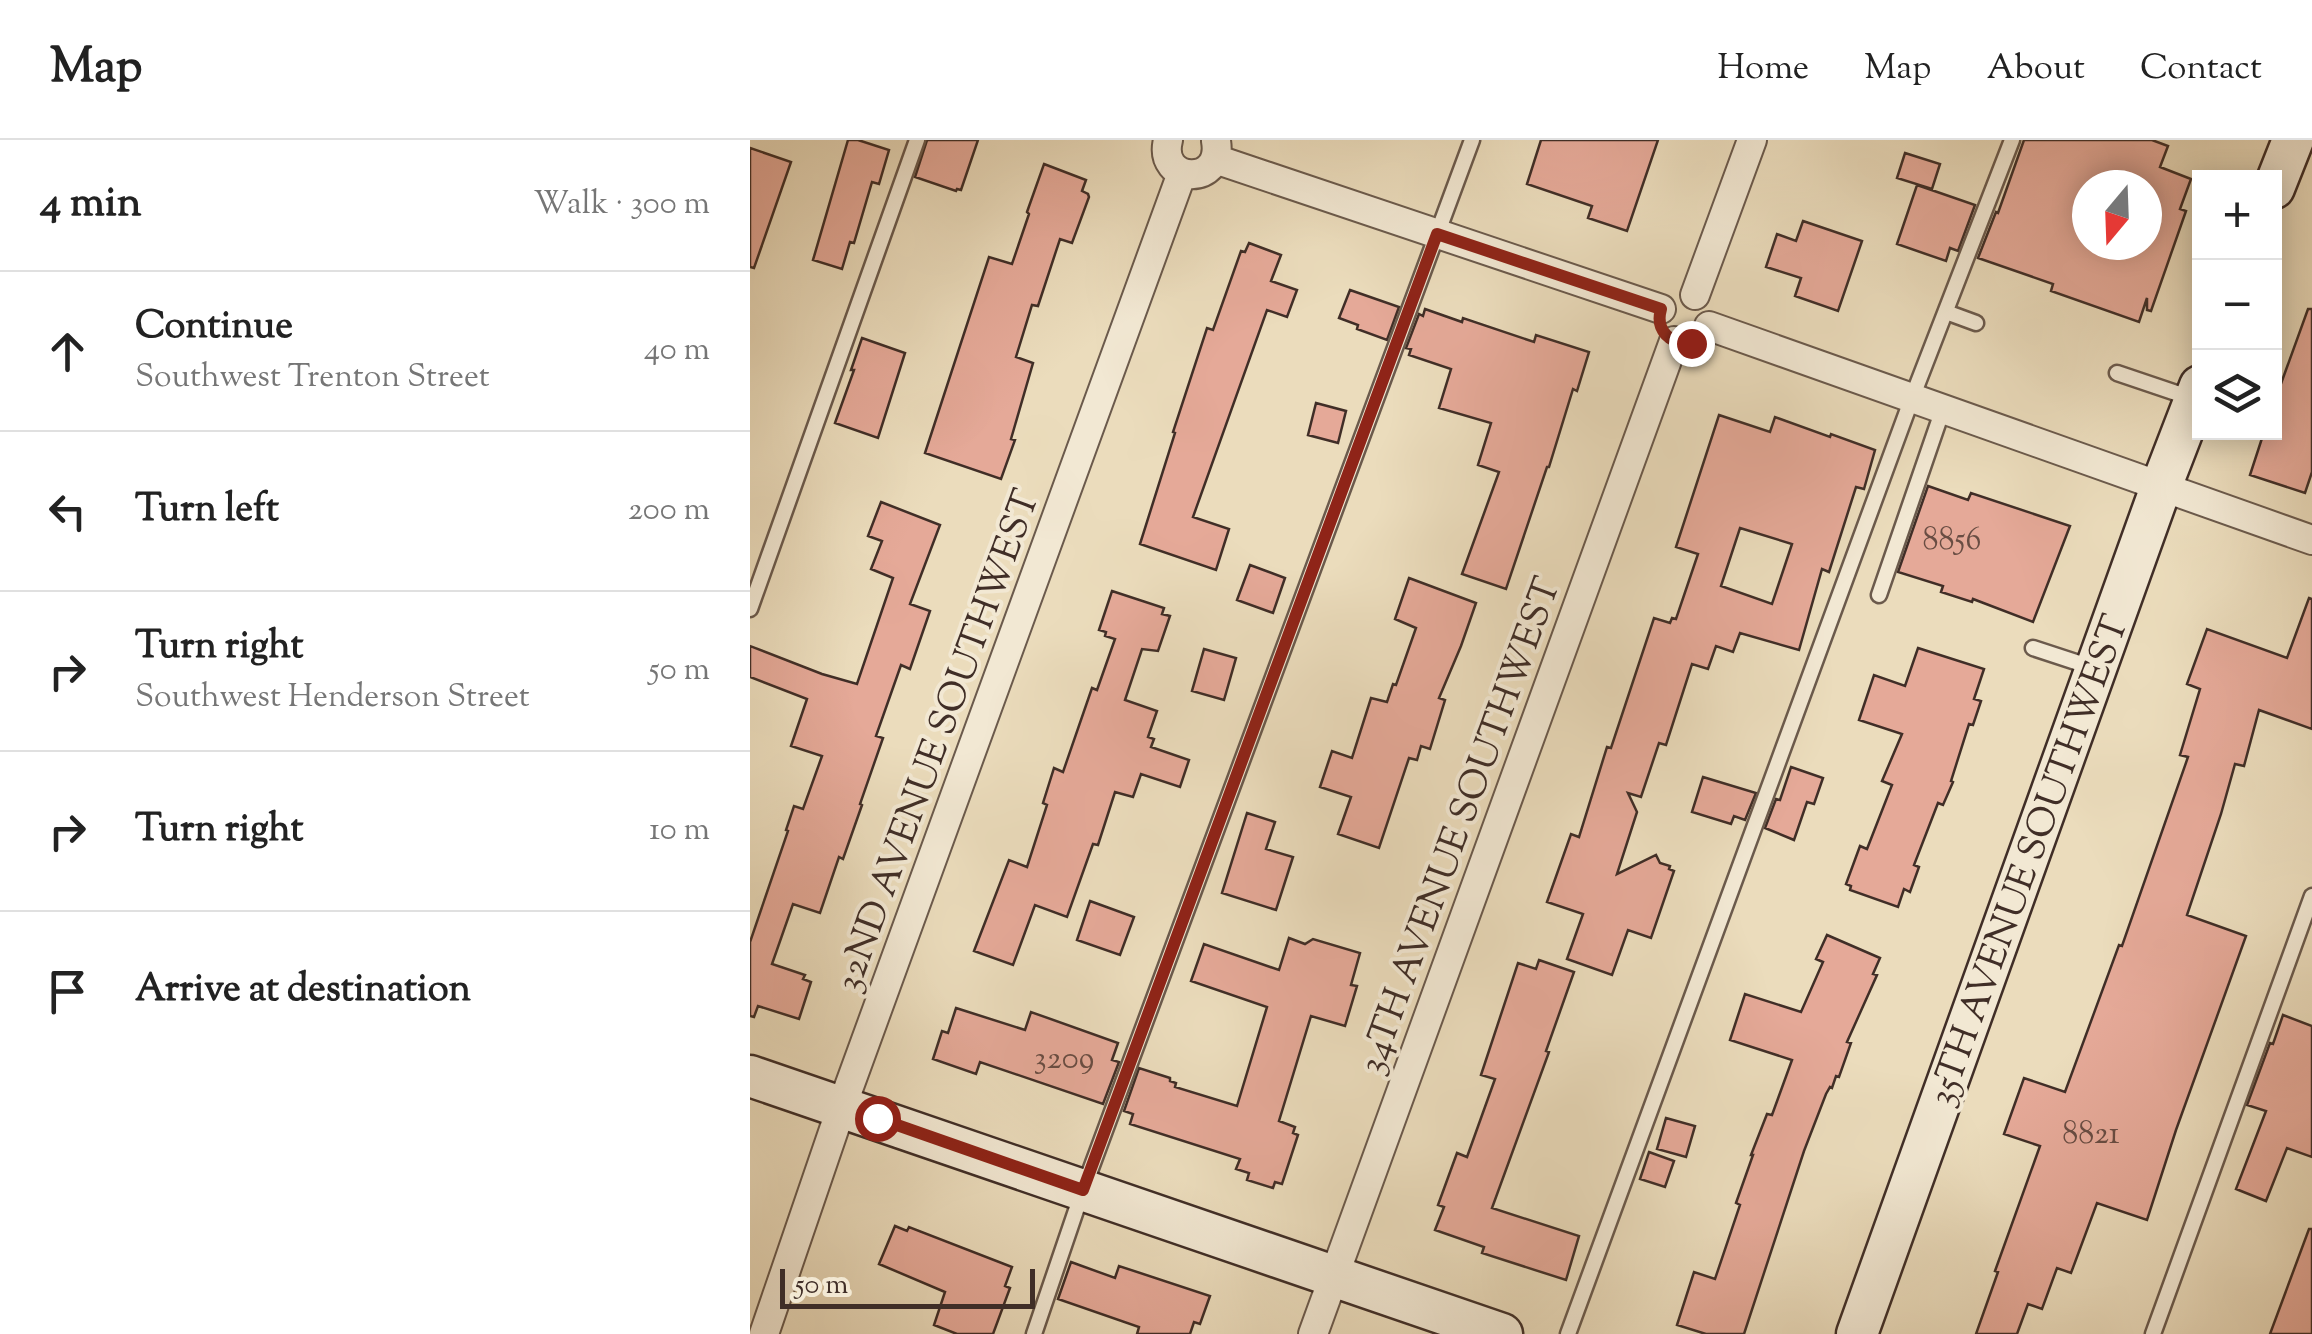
<!DOCTYPE html>
<html lang="en">
<head>
<meta charset="utf-8">
<style>
  body { margin:0; font-family:"Sorts Mill Goudy",serif; background:#f6f6f6; color:#222 }
  .controls { position:absolute; right:30px; top:30px; display:grid; overflow:hidden; border-radius:0px; box-shadow:0 5px 25px #0003 }
  .controls button { width:90px; height:90px; display:grid; place-items:center; padding:0; border:0; border-bottom:2px solid #e0e0e0; background:#fff; color:#222; font:50px sans-serif }
  .compass { position:absolute; left:1322px; top:30px; width:90px; height:90px; border-radius:50%; background:#fff; box-shadow:0 5px 25px #0003; rotate:199deg }
  .scale { position:absolute; left:30px; bottom:25px; width:255px; box-sizing:border-box; padding-left:10px; border:5px solid #402e27; border-top:0; font-size:28px; line-height:35px; white-space:nowrap; color:#402e27; -webkit-text-stroke:8px #f2e8d3; paint-order:stroke }
  .stop { position:absolute; width:30px; height:30px; margin:-22px; border:8px solid #8f2418; border-radius:50%; background:#fff }
  .stop.end { background:#8f2418; border-color:#fff; box-shadow:0 2px 10px #0008 }
  .list { margin:0; padding:0; list-style:none }
  h2 { display:flex; justify-content:space-between; align-items:center; height:130px; margin:0; padding:0 40px; font-size:42px }
  h2 small { font-size:32px; font-weight:400; color:#767676 }
  .list li { display:grid; grid-template-columns:65px 1fr auto; gap:30px; align-items:center; box-sizing:border-box; height:160px; padding:0 40px; border-top:2px solid #e0e0e0 }
  .list b { display:block; font-size:38px; white-space:nowrap }
  .list p { margin:0; font-size:32px; white-space:nowrap; color:#767676 }
  .list em { font-size:32px; font-style:normal; color:#767676 }
  .icon { flex:none; width:55px; height:55px; fill:none; stroke:currentColor; stroke-width:2; stroke-linecap:round; stroke-linejoin:round }
  .map { position:relative; flex:none; width:1562px; height:1194px; overflow:hidden }
  header { display:flex; align-items:center; gap:60px; box-sizing:border-box; height:140px; padding:0 50px; background:#fff; border-bottom:2px solid #e0e0e0 }
  header strong { font-size:48px }
  nav { display:flex; gap:55px; margin-inline-start:auto; font-size:35px }
  main { display:flex }
  aside { flex:1; background:#fff }
  .map>svg:first-child { display:block }
  .building { fill:#e5a998; stroke:#402e27; stroke-width:2.5; fill-rule:evenodd }
  .lines { fill:none; stroke-linecap:round; stroke-linejoin:round }
  .lane-casing { stroke:#6b5a4c; stroke-width:19 }
  .street-casing { stroke:#6b5a4c; stroke-width:32 }
  .secondary-casing { stroke:#402e27; stroke-width:45 }
  .lane { stroke:#f2e8d3; stroke-width:14 }
  .street { stroke:#f2e8d3; stroke-width:28 }
  .secondary { stroke:#f2e8d3; stroke-width:40 }
  .route { stroke:#8f2418; stroke-width:12 }
  .labels { text-anchor:middle; stroke-width:8; stroke-linejoin:round; paint-order:stroke }
  .number-label { font-size:32px; fill:#694d43 }
  .street-label { font-size:38px; fill:#402e27; stroke:#f2e8d3 }
</style>
</head>
<body>
<header>
<strong>Map</strong>
<nav><a>Home</a><a>Map</a><a>About</a><a>Contact</a></nav>
</header>
<main>
<aside>
<h2>4 min<small>Walk · 300 m</small></h2>
<ul class="list">
<li><svg class="icon" aria-label="ahead" viewBox="0 0 24 24"><path d="M12 20V5M6 11l6-6 6 6"/></svg><div><b>Continue</b><p>Southwest Trenton Street</p></div><em>40 m</em></li>
<li><svg class="icon" aria-label="left" viewBox="0 0 24 24"><path d="M17 20v-9H6M10 6l-5 5 5 5"/></svg><div><b>Turn left</b></div><em>200 m</em></li>
<li><svg class="icon" aria-label="right" viewBox="0 0 24 24"><path d="M7 20v-9h11M14 6l5 5-5 5"/></svg><div><b>Turn right</b><p>Southwest Henderson Street</p></div><em>50 m</em></li>
<li><svg class="icon" aria-label="right" viewBox="0 0 24 24"><path d="M7 20v-9h11M14 6l5 5-5 5"/></svg><div><b>Turn right</b></div><em>10 m</em></li>
<li><svg class="icon" aria-label="arrive" viewBox="0 0 24 24"><path d="M6 21V4h12l-3 4 3 4H6"/></svg><div><b>Arrive at destination</b></div></li>
</ul>
</aside>
<div class="map">
<svg width="1562" height="1194" viewBox="0 0 1562 1194">
  <rect width="100%" height="100%" fill="#ebdcbc"/>
  <filter id="stains"><feTurbulence type="fractalNoise" baseFrequency=".002" numOctaves="4"/><feColorMatrix values="0 0 0 0 .2 0 0 0 0 .09 0 0 0 0 .02 0 0 0 .5 -.17"/></filter>
  <radialGradient id="worn" r=".72"><stop offset=".6" stop-color="#630" stop-opacity="0"/><stop offset="1" stop-color="#630" stop-opacity=".3"/></radialGradient>
  <path class="building" d="M98 0H108L139 10 129 44 122 42 104 103 100 102 92 129 63 120Z
    M177 0H228L211 50 207 49 206 51 165 37Z
    M791 0H908L877 91 838 78 842 66 777 44Z
    M1274 0H1402L1418 6 1410 27 1441 39 1430 69 1436 71 1401 171 1397 170V158L1389 182 1301 151 1303 144 1228 118 1246 72 1248 73ZM1337 45H1397V105H1337Z
    M0 8 41 22 4 128 0 127Z
    M1155 13 1190 24 1182 49 1147 38Z
    M294 24 336 40 332 51 338 54 339 57 322 103 310 99 288 166 282 165 266 217 283 223 261 299 265 300 251 339 175 313 239 117 262 124 279 74 277 72Z
    M1167 45 1225 65 1208 111 1200 108 1196 121 1147 104Z
    M1053 81 1112 101 1088 171 1045 156 1051 138 1016 127 1027 94 1046 101Z
    M499 103 531 115 521 141 547 150 537 177 517 170 443 377 479 389 466 430 390 404 425 293 423 292 457 188 463 190 491 111 495 112Z
    M600 150 649 167 637 200 607 189 608 185 589 178Z
    M675 169 712 182 713 178 784 202 786 195 839 212 827 251 823 249 799 327H797L756 449 712 434 749 332 728 325 741 283 689 268 701 229 659 215 661 209 656 208 669 174 673 176Z
    M1558 169H1562V332L1555 353 1500 335 1514 292H1524V263Z
    M112 198 155 213 128 298 85 283 104 230H101Z
    M566 263 596 271 588 303 558 295Z
    M969 275 1020 292 1025 277 1080 297 1081 294 1125 310 1114 349 1106 347 1079 432 1072 429 1049 510 990 493 983 512 966 506 958 529 942 524 916 605 909 603 891 657 878 653 887 672 867 734 906 715 910 723 920 726 919 729 924 731 901 798 878 790 862 835 817 819 833 774 797 762 821 694 829 697 857 607 861 608 904 478 920 483 922 478 926 479 948 414 926 407ZM990 388 1042 404 1022 464 971 446Z
    M1178 346 1218 360 1221 353 1320 386 1283 482 1223 459 1222 462 1191 452 1193 446 1148 432Z
    M131 362 190 385 160 464 180 471 160 529 151 525 126 596 133 598 110 664 112 665 93 719 89 717 70 773 43 764 22 824 55 835 53 839 61 842 49 879 8 866 4 877 0 876V802L38 691 36 690 44 666 53 669 72 616 41 606 57 559 0 537V506L72 534 107 544 143 438 121 429 132 401 118 396Z
    M500 425 535 438 523 473 487 460Z
    M659 438 726 463 711 506 689 558 695 560 680 609 671 606 667 620 659 618 629 708 588 694 601 657 570 647 582 611 602 618 621 558 637 562 643 544 646 545 666 488 645 479Z
    M362 451 414 468 412 474 420 476 408 511 392 509 375 560 407 571 398 597 404 599 401 607 439 620 430 647 391 634 383 657 365 652 348 705 343 704 317 777 285 765 263 825 224 811 259 720 277 727 297 665 293 663 304 628 313 632 342 548 347 550 365 499 355 496 356 492 349 490Z
    M1559 458 1562 459V589L1509 570 1494 626 1485 624 1471 674 1437 775 1496 796 1426 990 1397 1080 1347 1063 1321 1133 1307 1128 1292 1169 1278 1164 1267 1194H1226L1248 1132 1245 1131 1290 1006 1254 994 1274 938 1315 952 1369 805 1372 806 1438 617 1430 615 1450 549 1437 544 1457 489 1537 518Z
    M1168 508 1234 529 1224 559 1231 561 1223 585 1219 584 1201 641 1203 642 1193 665 1188 663 1164 725 1169 727 1160 752 1154 749 1148 767 1100 750 1101 746 1096 744 1110 706 1117 709 1142 645 1132 641 1152 594 1109 580 1124 535 1155 546Z
    M454 509 486 518 474 560 442 551Z
    M1041 627 1073 638 1064 664 1057 662 1044 700 1015 688 1026 659 1030 660Z
    M953 637 1006 653 995 680 984 676 981 684 942 672Z
    M497 673 525 682 516 709 543 717 526 770 472 753Z
    M340 761 384 777 370 815 327 800Z
    M1077 795 1130 818 1123 834 1127 835 1097 902 1101 903 1089 937 1086 936 1082 948 1080 947 1076 954 1054 1011 994 1194H956L927 1185 944 1132 965 1139 990 1065 986 1063 1003 1015H1001L1017 974 1022 975 1042 920 980 900 995 854 1051 872 1073 822 1066 819Z
    M539 798 555 804 563 799 610 813 601 845 607 846 595 886 561 876 529 981 545 987 543 993 548 995 532 1044 525 1042 523 1048 497 1040 499 1033 486 1029 490 1019 380 984 383 974 374 971 389 928 420 938V941L426 943 425 947 487 966 517 867 441 841 454 804 529 830Z
    M789 820 824 832 796 911 799 912 742 1068 829 1096 816 1140 732 1113 734 1107 685 1090 694 1067 688 1065 707 1013 717 1017 745 939 731 935 768 823 786 829Z
    M206 868 275 890 281 872 368 903 362 920 369 922 353 964 230 922 226 934 183 919 192 891 198 893Z
    M1533 875 1562 886V1017L1537 1008 1516 1061 1486 1049 1516 971 1497 965 1520 903 1523 904Z
    M916 978 945 986 936 1017 907 1009Z
    M899 1012 924 1021 915 1047 890 1039Z
    M145 1086 157 1091 159 1087 262 1127 255 1146 260 1148 243 1194H207L184 1185 195 1152 129 1124Z
    M1559 1089H1562V1194H1520Z
    M321 1122 365 1138 369 1126 460 1156 450 1184 444 1182 440 1194H387L389 1187 308 1159Z"/>
  <g class="lines">
    <defs>
      <path id="lane" d="M1196 172 1226 183
        M1367 233 1444 259
        M1129 455 1193 269
        M0 469 167 0
        M1283 508 1341 527
        M284 1194 333 1050 722 0
        M818 1194 1162 258 1262 0
        M1403 1194 1562 756"/>
      <path id="street" d="M418 0C407 44 474 47 466 1
        M465 19 911 169
        M945 155 1002 0
        M959 186 1562 400
        M14 1194 92 966 432 33
        M563 1194 924 201"/>
      <path id="secondary" d="M1524 48 1543 0
        M0 936 752 1194
        M1107 1194 1411 347 1450 246"/>
    </defs>
    <use href="#lane" class="lane-casing"/>
    <use href="#street" class="street-casing"/>
    <use href="#secondary" class="secondary-casing"/>
    <use href="#lane" class="lane"/>
    <use href="#street" class="street"/>
    <use href="#secondary" class="secondary"/>
  </g>
  <g class="lines">
    <path class="route" d="M127 978 333 1050 687 94 911 169C905 190 920 205 941 203"/>
  </g>
  <g class="labels">
    <g class="number-label">
      <text x="1202" y="409">8856</text>
      <text x="314" y="928">3209</text>
      <text x="1341" y="1003">8821</text>
    </g>
    <g class="street-label">
      <text transform="translate(186 600) rotate(-70)" y="13">32ND AVENUE SOUTHWEST</text>
      <text transform="translate(708 685) rotate(-70)" y="13">34TH AVENUE SOUTHWEST</text>
      <text transform="translate(1277 720) rotate(-70)" y="13">35TH AVENUE SOUTHWEST</text>
    </g>
  </g>
  <rect width="100%" height="100%" filter="url(#stains)"/>
  <rect width="100%" height="100%" fill="url(#worn)"/>
</svg>
<div class="controls">
<button>+</button>
<button>−</button>
<button><svg class="icon" aria-label="layers" viewBox="0 0 24 24"><path d="M12 4l9 5-9 5-9-5zM3 14l9 5 9-5"/></svg></button>
</div>
<svg class="compass" viewBox="-18 -18 36 36"><path d="M0-13l5 13h-10z" fill="#e53935"/><path d="M0 13l5-13h-10z" fill="#767676"/></svg>
<div class="scale">50 m</div>
<div class="stop" style="left:127px;top:978px"></div>
<div class="stop end" style="left:941px;top:203px"></div>
</div>
</main>
</body>
</html>
